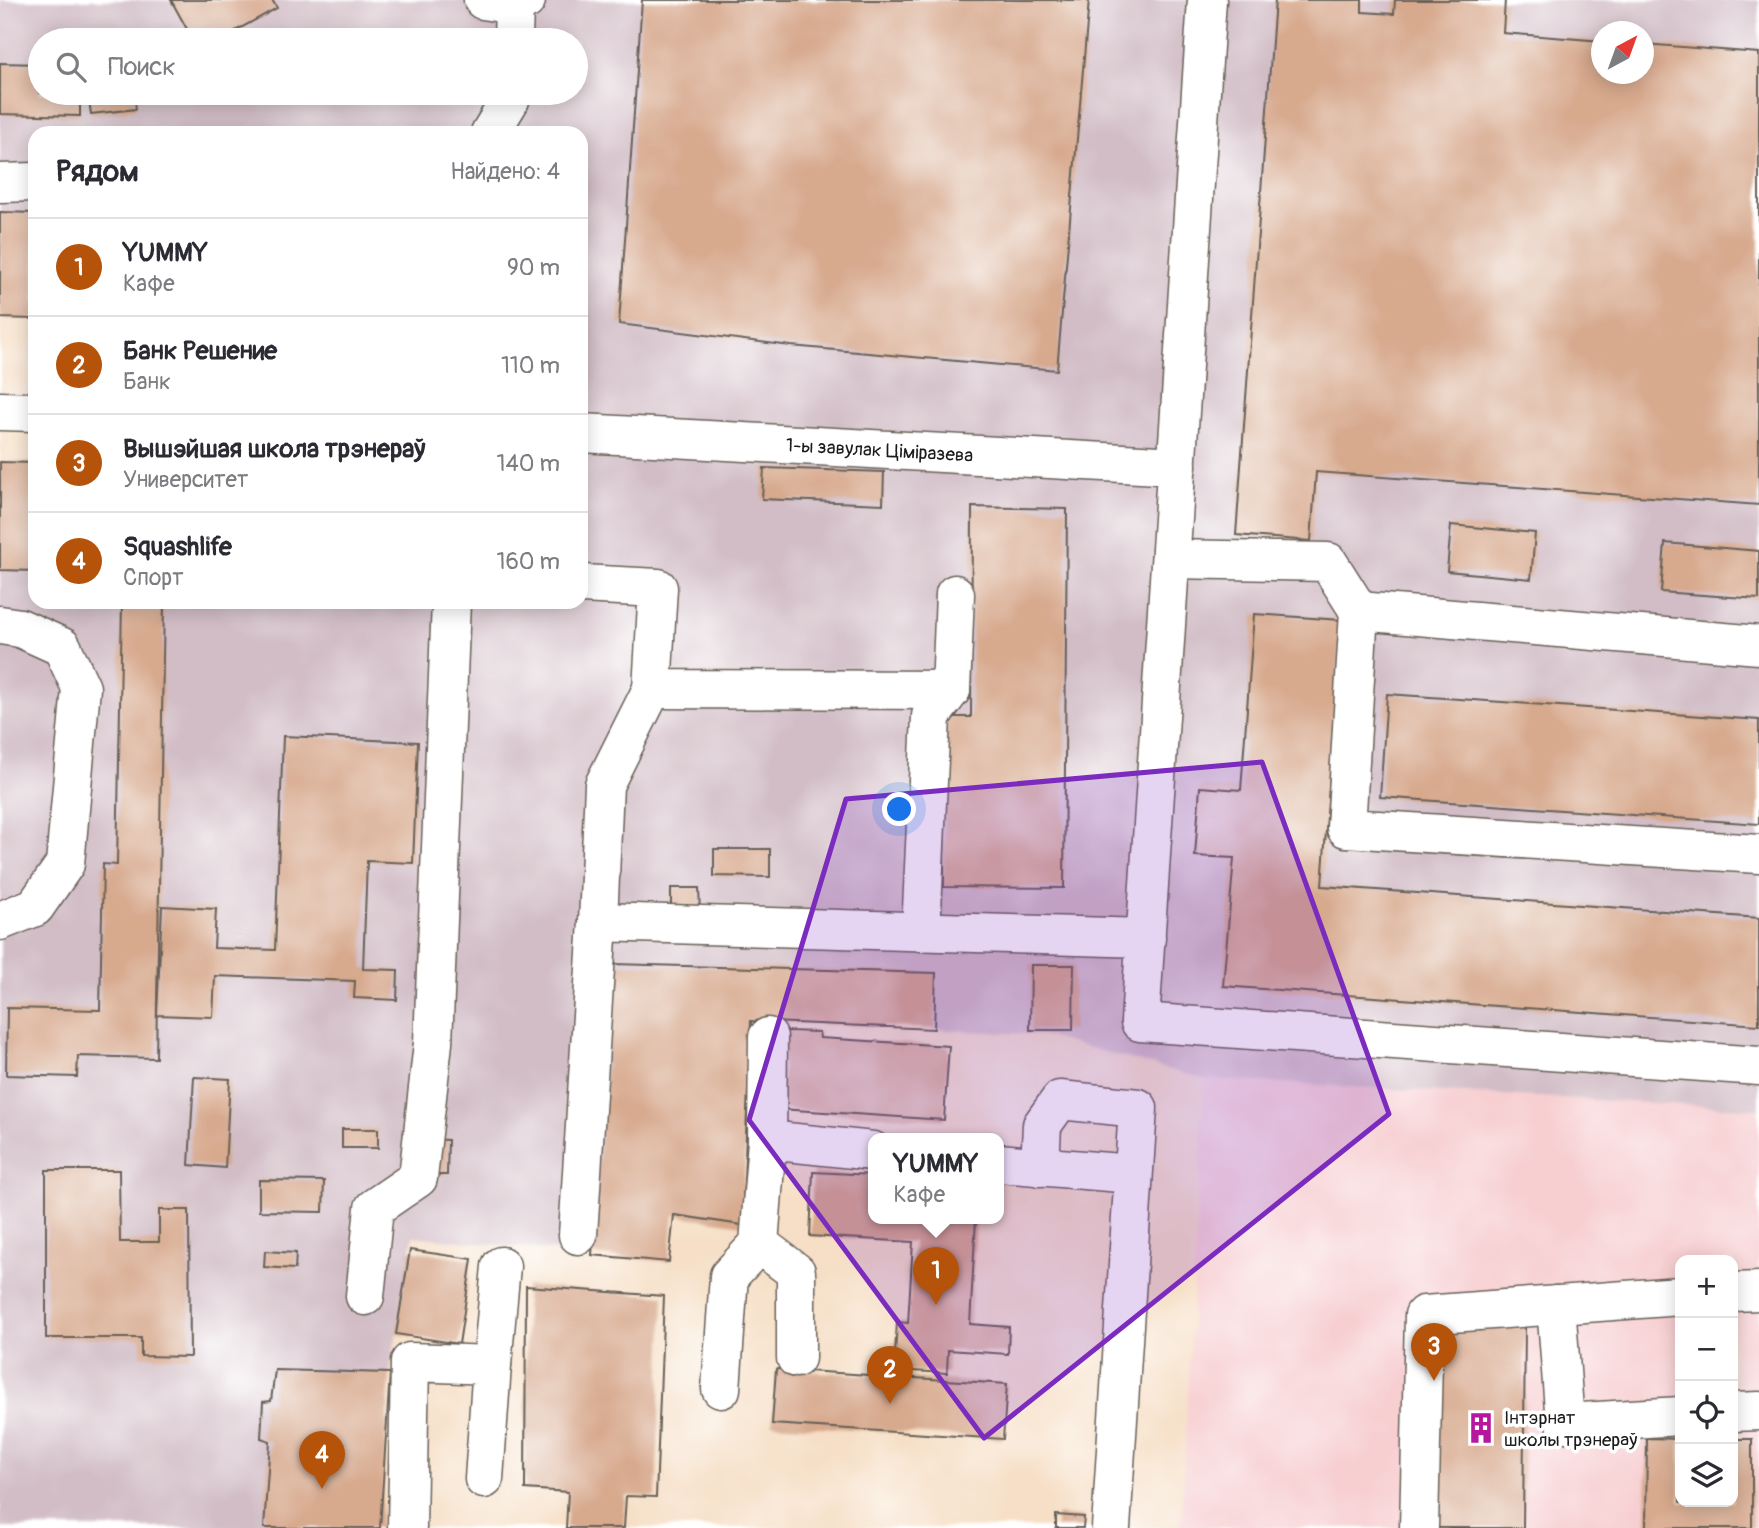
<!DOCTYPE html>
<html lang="ru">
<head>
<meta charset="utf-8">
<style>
  body { margin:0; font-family:Pangolin,sans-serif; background:#f7f7f7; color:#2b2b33 }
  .controls { position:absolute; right:21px; bottom:21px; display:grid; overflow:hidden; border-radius:14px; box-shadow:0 4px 18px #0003 }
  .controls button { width:63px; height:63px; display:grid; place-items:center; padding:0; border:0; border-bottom:2px solid #e1e1e2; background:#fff; color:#2b2b33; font:35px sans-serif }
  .compass { position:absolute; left:1591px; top:21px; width:63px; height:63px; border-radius:50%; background:#fff; box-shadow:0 4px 18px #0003; rotate:41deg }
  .you { position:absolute; left:900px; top:810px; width:24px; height:24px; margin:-18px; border:5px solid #fff; border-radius:50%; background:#1a73e8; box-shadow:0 0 0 10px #1a73e833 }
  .badge { display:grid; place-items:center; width:46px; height:46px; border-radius:50%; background:#b45309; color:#fff; font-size:23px; font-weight:700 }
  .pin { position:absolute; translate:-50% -58px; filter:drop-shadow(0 2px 4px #0008) }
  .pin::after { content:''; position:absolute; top:37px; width:24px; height:21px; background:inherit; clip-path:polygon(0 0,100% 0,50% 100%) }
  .popup { position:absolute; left:868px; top:1133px; width:136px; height:91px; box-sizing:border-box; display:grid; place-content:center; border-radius:14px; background:#fff; filter:drop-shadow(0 2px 5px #0005); font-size:23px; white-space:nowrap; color:#7c7c81 }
  .popup b { font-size:26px; color:#2b2b33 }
  .popup::after { content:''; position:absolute; left:50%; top:100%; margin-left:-14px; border:14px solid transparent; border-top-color:#fff }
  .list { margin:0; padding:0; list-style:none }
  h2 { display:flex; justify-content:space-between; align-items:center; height:91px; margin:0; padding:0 28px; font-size:30px }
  h2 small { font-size:23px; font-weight:400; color:#7c7c81 }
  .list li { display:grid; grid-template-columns:46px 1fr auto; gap:21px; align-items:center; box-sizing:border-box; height:98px; padding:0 28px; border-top:2px solid #e1e1e2 }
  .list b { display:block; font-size:26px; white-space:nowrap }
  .list p { margin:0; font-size:23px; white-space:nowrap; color:#7c7c81 }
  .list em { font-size:23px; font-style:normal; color:#7c7c81 }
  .icon { flex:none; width:38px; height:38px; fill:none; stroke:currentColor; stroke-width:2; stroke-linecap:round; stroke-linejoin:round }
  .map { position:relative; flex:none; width:1759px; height:1528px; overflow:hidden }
  .search { position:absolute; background:#fff; box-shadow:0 4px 18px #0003; left:28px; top:28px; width:560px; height:77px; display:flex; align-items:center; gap:18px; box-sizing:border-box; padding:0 24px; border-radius:38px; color:#7c7c81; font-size:26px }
  .panel { position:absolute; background:#fff; box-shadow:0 4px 18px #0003; left:28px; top:126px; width:560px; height:483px; border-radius:21px }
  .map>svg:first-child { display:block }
  .built { fill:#f7cfd1; fill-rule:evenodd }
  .industrial { fill:#d2bdc6; fill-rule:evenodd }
  .building { fill:#d7a98d }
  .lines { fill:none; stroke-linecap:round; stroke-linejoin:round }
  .minor-casing { stroke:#686058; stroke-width:41 }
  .minor { stroke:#fff; stroke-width:38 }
  .marked { fill:#7b2cbf; fill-opacity:0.2; stroke:#7b2cbf; stroke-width:5; stroke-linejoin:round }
  .labels { text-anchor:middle; stroke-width:7; stroke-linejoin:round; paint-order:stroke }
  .street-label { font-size:19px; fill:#1c1c1c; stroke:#fff }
  .poi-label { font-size:19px; fill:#1c1c1c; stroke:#fff; text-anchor:start }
</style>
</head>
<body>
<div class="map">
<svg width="1759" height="1528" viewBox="0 0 1759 1528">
  <rect width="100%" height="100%" fill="#fff"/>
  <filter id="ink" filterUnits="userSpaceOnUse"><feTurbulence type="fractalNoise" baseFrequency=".0143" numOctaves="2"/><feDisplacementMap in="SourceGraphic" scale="14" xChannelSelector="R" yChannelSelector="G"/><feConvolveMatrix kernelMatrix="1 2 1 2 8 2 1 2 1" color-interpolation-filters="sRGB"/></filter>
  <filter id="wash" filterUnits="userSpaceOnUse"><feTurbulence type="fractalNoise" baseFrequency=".00686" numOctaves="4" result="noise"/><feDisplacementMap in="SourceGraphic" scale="28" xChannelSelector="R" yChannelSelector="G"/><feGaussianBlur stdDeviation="1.57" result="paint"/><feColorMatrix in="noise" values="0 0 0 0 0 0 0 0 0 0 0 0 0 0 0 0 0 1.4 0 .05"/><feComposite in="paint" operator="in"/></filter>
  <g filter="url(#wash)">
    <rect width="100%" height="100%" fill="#f6dfc6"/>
    <path class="built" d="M1204 1079 1759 1109V1528H1181ZM1680 1260H1733V1502H1680Z"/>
    <path class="industrial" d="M0 0H1759V1109L1204 1079 1041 1035 934 1029 936 974 614 965 592 1255 413 1236 390 1373 380 1528H0V462L35 463V602H581V133H35V319L0 318ZM1602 32H1644V74H1602ZM40 40H576V93H40Z"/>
    <g id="blocks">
      <path class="building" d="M171 0H272L277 8 219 40H193Z
        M642 0H1089L1057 370 791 346 619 324Z
        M1275 0H1362V12L1394 14 1395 0H1505L1503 33 1602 41V74H1644V44L1759 53V505L1316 472 1311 541 1236 535Z
        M0 63 40 64V93H80V116L0 114Z
        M88 93H134L136 109 91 114Z
        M0 212 35 213V319L0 318Z
        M0 462 35 463V571L0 570Z
        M764 468 884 472 883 504 762 499Z
        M972 507 1067 509 1064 888 944 887 945 717H971Z
        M1451 525 1535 533 1531 579 1447 571Z
        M1665 543 1759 551V599L1661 592Z
        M122 602H164L156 1058 78 1056 77 1077 6 1075 7 1008 100 1010 103 864 117 865Z
        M1254 614 1341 620 1322 886 1759 918V1025L1223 986 1234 858 1195 856 1200 787 1241 790Z
        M1387 694 1759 720V824L1380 797Z
        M283 736 418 742 413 863 367 861 363 969 398 970 397 1000 354 998 355 981 215 976 213 1017 157 1015 162 906 216 909 214 948 275 950Z
        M714 849H770V877L714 876Z
        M671 888H699L700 914H671Z
        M614 964 936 973 934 1029 751 1021 742 1225 674 1215 669 1262 592 1255Z
        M1031 965H1074L1073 1030H1030Z
        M785 1031 819 1032 820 1038 949 1046 944 1120 780 1109Z
        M194 1077 230 1079 225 1168 189 1165Z
        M342 1129H378V1148H342Z
        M427 1139 448 1140 447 1175H426Z
        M46 1170H119L120 1242H159V1210H189L190 1357 141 1356V1338H46Z
        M813 1172 873 1175V1219H976L970 1324 1009 1327 1008 1354 948 1350 947 1373 894 1370 897 1322 908 1323 913 1242 810 1236Z
        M259 1180 324 1181 323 1212 259 1211Z
        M410 1250 472 1259 459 1344 396 1334Z
        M265 1251 296 1253 295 1269 264 1267Z
        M526 1286 664 1296 656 1497 626 1496 624 1528H566L568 1492 525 1489Z
        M1438 1326 1525 1327 1523 1528H1437Z
        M776 1369 1007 1384 1003 1439 772 1424Z
        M275 1370 390 1373 380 1528H264L270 1441 261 1438 263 1402 271 1401Z
        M1647 1438 1680 1439V1502H1733V1439H1752V1528H1646Z
        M1056 1515 1084 1517 1083 1528H1056Z"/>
    </g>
  </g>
  <g filter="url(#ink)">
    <use href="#blocks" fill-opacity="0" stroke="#686058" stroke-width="2"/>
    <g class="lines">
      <defs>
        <g id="minor">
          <path d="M483 0 514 5 526 0"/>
          <path d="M1207 0 1140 1022 1759 1066"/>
          <path d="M513 40 514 5"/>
          <path d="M490 133 510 100 511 93"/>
          <path d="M0 183 35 182"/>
          <path d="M0 411 35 412"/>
          <path id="s1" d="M581 433 1177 466"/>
          <path d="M1171 559 1328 562 1359 611"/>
          <path d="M581 584 658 588 652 689 951 690"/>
          <path d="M0 625 20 628 62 647 81 688 65 864 35 907 0 921"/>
          <path d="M1759 645 1359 611 1346 828 1759 854"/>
          <path d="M598 922 604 785 652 689"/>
          <path d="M921 932 931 716 951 690 955 594"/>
          <path d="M767 1140 768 1037"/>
          <path d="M999 1163 1133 1174"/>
          <path d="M1040 1167 1042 1125 1060 1100 1138 1108 1111 1528"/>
          <path d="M578 1235 598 922 1146 938"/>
          <path d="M759 1244 796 1272V1358"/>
          <path d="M1733 1292 1759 1291"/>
          <path d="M365 1296 374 1208 418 1178 433 1043 451 602"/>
          <path d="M1556 1305 1565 1423 1680 1416"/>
          <path d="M492 1365 501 1266"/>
          <path d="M721 1389 729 1276 759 1244 767 1140 873 1151"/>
          <path d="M1733 1412 1759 1411"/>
          <path d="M407 1528 410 1362 492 1365 484 1479"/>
          <path d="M1419 1528 1424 1315 1680 1296"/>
        </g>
      </defs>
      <use href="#minor" class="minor-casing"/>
      <use href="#minor" class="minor"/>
    </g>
  </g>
  <path class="marked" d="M1262 762 1389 1114 984 1438 749 1120 846 799Z"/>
  <defs>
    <symbol id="building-bare" viewBox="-9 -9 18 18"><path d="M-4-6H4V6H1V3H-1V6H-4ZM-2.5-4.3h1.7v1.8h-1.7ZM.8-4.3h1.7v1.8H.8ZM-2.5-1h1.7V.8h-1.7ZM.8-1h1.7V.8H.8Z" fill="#b5179e" stroke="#fff" stroke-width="2.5" paint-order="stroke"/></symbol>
  </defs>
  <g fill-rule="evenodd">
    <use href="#building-bare" x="1459" y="1406" width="44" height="44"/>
  </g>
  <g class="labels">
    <g class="street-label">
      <text dy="7" stroke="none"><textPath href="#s1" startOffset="299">1-ы завулак Ціміразева</textPath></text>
    </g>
    <g class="poi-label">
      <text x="1504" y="1424">Інтэрнат<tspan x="1504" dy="22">школы трэнераў</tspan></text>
    </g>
  </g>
</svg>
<div class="controls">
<button>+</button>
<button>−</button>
<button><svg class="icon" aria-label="locate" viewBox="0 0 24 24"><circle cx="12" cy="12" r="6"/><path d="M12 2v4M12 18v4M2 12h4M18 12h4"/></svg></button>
<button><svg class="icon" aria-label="layers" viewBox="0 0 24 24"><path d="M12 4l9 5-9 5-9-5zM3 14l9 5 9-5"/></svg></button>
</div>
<svg class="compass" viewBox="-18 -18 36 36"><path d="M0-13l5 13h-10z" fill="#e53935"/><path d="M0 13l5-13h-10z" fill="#7c7c81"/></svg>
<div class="you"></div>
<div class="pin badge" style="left:936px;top:1305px">1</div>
<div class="popup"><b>YUMMY</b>Кафе</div>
<div class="pin badge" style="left:890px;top:1404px">2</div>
<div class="pin badge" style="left:1434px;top:1381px">3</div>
<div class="pin badge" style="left:322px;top:1489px">4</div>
<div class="search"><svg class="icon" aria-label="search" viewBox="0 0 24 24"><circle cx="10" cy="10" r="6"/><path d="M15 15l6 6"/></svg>Поиск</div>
<section class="panel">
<h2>Рядом<small>Найдено: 4</small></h2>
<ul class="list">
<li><span class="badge">1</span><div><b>YUMMY</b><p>Кафе</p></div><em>90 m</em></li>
<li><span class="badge">2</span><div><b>Банк Решение</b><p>Банк</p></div><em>110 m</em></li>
<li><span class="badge">3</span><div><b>Вышэйшая школа трэнераў</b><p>Университет</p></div><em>140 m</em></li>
<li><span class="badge">4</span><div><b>Squashlife</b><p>Спорт</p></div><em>160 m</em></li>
</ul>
</section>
</div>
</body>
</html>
